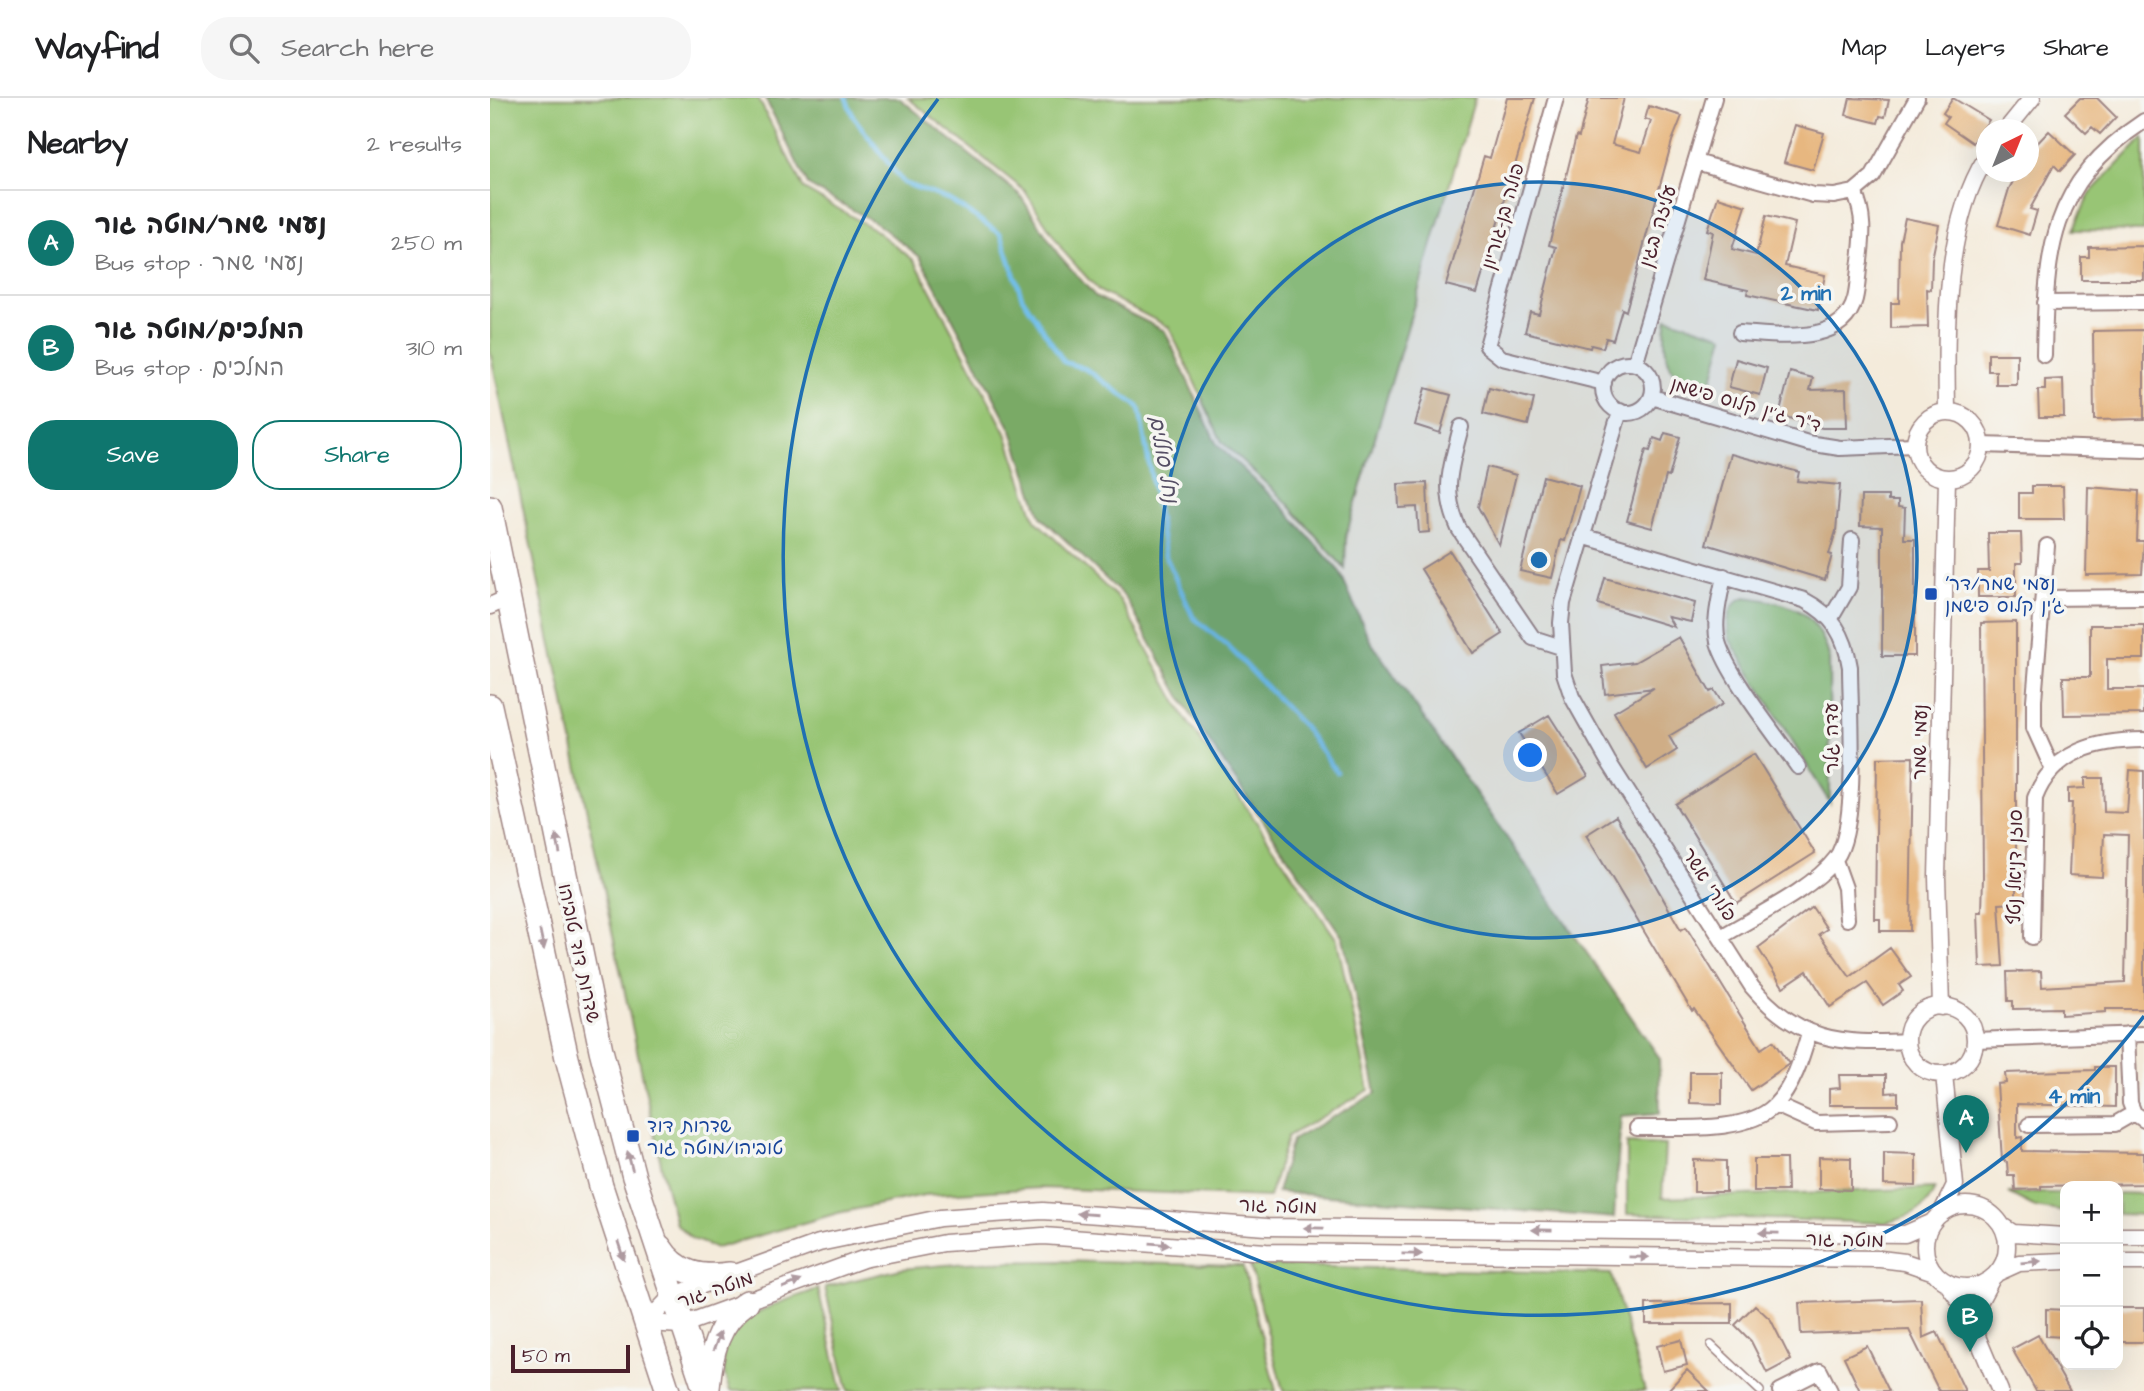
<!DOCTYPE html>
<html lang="en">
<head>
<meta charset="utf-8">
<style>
  body { margin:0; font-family:"Architects Daughter","Playpen Sans Hebrew",sans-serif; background:#f6f6f6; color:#202124 }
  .controls { position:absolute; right:21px; bottom:21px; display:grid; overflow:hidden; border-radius:14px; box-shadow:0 7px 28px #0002 }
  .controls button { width:63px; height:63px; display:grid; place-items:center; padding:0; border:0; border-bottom:2px solid #e0e0e0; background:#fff; color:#202124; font:35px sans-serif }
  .compass { position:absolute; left:1486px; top:21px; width:63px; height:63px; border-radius:50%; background:#fff; box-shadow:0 7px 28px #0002; rotate:43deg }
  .scale { position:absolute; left:21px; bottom:18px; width:119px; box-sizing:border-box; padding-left:7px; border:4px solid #4a1f2b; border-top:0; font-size:19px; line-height:24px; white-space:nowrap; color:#4a1f2b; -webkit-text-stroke:5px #f6f6f2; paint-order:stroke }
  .you { position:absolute; left:1041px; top:658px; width:24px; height:24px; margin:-18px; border:5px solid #fff; border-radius:50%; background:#1a73e8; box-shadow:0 0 0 10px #1a73e833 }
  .badge { display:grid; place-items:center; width:46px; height:46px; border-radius:50%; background:#0f766e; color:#fff; font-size:23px; font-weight:700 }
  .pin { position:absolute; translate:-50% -58px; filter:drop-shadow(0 2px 4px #0008) }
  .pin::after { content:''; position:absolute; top:37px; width:24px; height:21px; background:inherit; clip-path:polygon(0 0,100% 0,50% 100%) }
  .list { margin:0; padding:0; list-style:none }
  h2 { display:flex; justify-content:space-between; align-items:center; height:91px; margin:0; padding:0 28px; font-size:30px }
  h2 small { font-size:23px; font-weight:400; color:#757577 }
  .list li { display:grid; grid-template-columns:46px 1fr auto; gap:21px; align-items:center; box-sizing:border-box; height:105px; padding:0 28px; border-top:2px solid #e0e0e0 }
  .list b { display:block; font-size:26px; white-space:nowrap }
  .list p { margin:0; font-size:23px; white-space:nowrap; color:#757577 }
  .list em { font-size:23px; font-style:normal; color:#757577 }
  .actions { display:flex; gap:14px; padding:21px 28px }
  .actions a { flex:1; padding:16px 0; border:2px solid #0f766e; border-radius:28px; text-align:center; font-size:24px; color:#0f766e }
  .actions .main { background:#0f766e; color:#fff }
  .icon { flex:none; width:38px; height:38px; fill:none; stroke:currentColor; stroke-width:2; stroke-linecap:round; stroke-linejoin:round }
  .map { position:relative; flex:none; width:1654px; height:1293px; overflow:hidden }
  header { display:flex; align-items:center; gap:42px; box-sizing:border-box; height:98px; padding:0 35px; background:#fff; border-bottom:2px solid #e0e0e0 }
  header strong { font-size:33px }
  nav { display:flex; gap:38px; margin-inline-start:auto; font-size:24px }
  .search { width:490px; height:63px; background:#f6f6f6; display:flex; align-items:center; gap:18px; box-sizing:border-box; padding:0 24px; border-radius:28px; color:#757577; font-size:26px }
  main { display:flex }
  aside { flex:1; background:#fff }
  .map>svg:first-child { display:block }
  .green { fill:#98c574; stroke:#717250; stroke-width:2 }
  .forest { fill:#7aaa66; stroke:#626448; stroke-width:2 }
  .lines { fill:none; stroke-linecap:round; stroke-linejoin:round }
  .stream { stroke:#72bfec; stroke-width:4.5 }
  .building { fill:#e7b780 }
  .service-casing { stroke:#9f8583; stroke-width:10 }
  .minor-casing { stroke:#9f8583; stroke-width:18 }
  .tertiary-casing { stroke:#9f8583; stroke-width:19 }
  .trunk-casing { stroke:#9f8583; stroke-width:26 }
  .service { stroke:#fff; stroke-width:7 }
  .minor { stroke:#fff; stroke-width:14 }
  .tertiary { stroke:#fff; stroke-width:16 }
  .trunk { stroke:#fff; stroke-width:23 }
  .oneway { fill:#ae9aa0 }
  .ring { fill:none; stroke:#1f6fb2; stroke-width:3.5 }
  .transit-dot { fill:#1a4fb4; stroke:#f6f6f2; stroke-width:2.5 }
  .labels { text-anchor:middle; stroke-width:7; stroke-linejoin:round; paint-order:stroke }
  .street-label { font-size:19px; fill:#4a1f2b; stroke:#f6f6f2 }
  .transit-label { font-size:19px; fill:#164399; stroke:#f6f6f2; text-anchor:start }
  .water-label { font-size:21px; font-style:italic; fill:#564f65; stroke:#f6f6f2 }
  .centre { fill:#1f6fb2; stroke:#f6f6f2; stroke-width:3.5 }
  .ring-label { font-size:21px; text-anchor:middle; font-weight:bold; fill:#1f6fb2; stroke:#f6f6f2; stroke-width:7; stroke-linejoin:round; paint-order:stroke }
</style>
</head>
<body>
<header>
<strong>Wayfind</strong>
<div class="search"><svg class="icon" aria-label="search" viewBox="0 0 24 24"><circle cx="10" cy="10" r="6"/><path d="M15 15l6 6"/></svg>Search here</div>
<nav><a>Map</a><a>Layers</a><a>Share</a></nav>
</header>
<main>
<aside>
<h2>Nearby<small>2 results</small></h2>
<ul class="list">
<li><span class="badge">A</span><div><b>נעמי שמר/מוטה גור</b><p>Bus stop · נעמי שמר</p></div><em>250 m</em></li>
<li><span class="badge">B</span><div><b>המלכים/מוטה גור</b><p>Bus stop · המלכים</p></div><em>310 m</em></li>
</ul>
<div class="actions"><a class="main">Save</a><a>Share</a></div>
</aside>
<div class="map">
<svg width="1654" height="1293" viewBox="0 0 1654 1293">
  <rect width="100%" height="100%" fill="#f6f6f2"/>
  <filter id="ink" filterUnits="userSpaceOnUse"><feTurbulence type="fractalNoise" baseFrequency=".0143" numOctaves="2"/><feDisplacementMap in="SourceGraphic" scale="14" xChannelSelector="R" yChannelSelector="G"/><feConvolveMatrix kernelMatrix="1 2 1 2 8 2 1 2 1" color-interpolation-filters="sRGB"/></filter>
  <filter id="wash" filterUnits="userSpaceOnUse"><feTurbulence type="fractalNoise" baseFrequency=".00686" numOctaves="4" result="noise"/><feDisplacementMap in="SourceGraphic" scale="28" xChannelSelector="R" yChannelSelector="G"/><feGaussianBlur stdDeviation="1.57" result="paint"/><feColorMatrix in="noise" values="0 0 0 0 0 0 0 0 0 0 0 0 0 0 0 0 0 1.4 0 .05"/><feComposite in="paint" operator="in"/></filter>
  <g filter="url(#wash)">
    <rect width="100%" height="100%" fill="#f4ebdb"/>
    <path class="green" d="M0 0H268L314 91 382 130 425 163 516 335 545 422 630 502 694 618 847 842 879 992 798 1038 779 1099 550 1090 434 1097 348 1115 226 1150 202 1141 186 1126 175 1085 0 253Z
      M418 0H985L856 438 855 471 798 406 732 344 679 229 609 193 573 153 535 93Z
      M1654 39V133L1583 132 1600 95Z
      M1177 220 1234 238 1219 292 1212 295C1177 285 1171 251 1177 220Z
      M1255 499C1300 505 1326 511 1339 558L1340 705 1240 542C1236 525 1237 506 1255 499Z
      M1137 1045 1175 1047 1172 1100 1445 1090C1436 1115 1417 1120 1394 1125L1137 1116Z
      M1518 1095H1575V1114L1545 1109Z
      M1628 1095 1654 1096V1117L1628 1116Z
      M571 1163 753 1168 786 1293H358L335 1189 411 1171 488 1164Z
      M760 1167 1121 1176 1155 1293H793Z
      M328 1191 352 1293H240C211 1223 279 1209 328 1191Z"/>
    <path class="forest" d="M275 0H409L530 97 568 156 605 198 675 233 727 347 794 410 850 474 879 541 1169 959 1170 1015 1131 1018 1124 1120 787 1094 802 1042 886 995 853 840 699 614 635 499 551 419 522 333 430 159 386 125 318 87Z"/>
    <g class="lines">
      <path class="stream" d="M356 0 363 18 413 85 460 102 511 136 532 199 574 264 596 271 649 309 675 457 703 519 738 548 813 628 847 674"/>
    </g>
    <g id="blocks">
      <path class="building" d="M1017 0H1045L987 195 956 187 994 58 1000 60Z
        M1099 0H1134L1122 46 1151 54 1161 23 1155 21 1159 8 1192 18 1182 43 1136 213 1132 211 1123 242 1116 240 1113 250 1101 247 1100 250 1035 234 1040 214 1049 216 1066 149 1059 147 1086 38 1089 39Z
        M1360 0 1399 2 1395 19 1390 18 1388 25 1356 17Z
        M1463 0 1499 22 1483 45 1454 25 1458 19 1453 15Z
        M1590 0H1607L1626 19 1610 36 1602 29 1596 35 1575 15Z
        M1305 27 1334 35 1323 72 1294 64Z
        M1559 33 1585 57 1570 73 1564 67 1540 111 1547 113 1540 137 1508 127 1519 91 1528 74H1538L1539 54Z
        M1228 99 1256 108 1242 151 1266 157 1276 118 1305 125 1295 168 1335 177 1328 212 1257 197 1258 192 1213 182 1223 134 1217 132Z
        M1415 120 1449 127 1442 161 1441 192 1437 191 1438 229 1401 230V205H1409L1410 143Z
        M1654 148V182H1591V159H1599V149Z
        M1654 232V321L1604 322 1603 233Z
        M1498 256H1527V287H1506V273H1498Z
        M1246 261 1277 270 1270 297 1239 289Z
        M1300 274 1323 280 1320 292 1356 291 1357 330H1332L1289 317Z
        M1573 281 1574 319H1549L1548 292H1555V282Z
        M935 290 961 297 950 335 925 327Z
        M999 290 1044 301 1038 327 993 316Z
        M1175 335 1190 339 1179 379 1176 378 1162 430 1137 423 1156 352 1160 353 1164 340 1172 343Z
        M1241 356 1309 374 1307 383 1350 387 1346 433 1339 456 1342 457 1335 482 1216 446Z
        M997 369 1026 377 1009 447 988 409Z
        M1053 378 1090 388 1075 443 1071 442 1062 480 1030 473Z
        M937 385 939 434 929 435 927 409 909 410 908 386Z
        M1542 388H1573L1574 421H1529V395H1542Z
        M1598 389 1649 393 1647 443H1654L1652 476 1596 477Z
        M1371 398H1398V403H1408V409L1415 410 1414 441H1425V558H1392V429L1370 428Z
        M1498 435H1531L1532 465H1526V499H1488V473H1499Z
        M960 453 1013 536 983 555 931 471Z
        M1115 480 1205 505 1201 524 1178 519 1184 529 1108 506Z
        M1526 524V805L1509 806 1513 868 1490 869 1488 814H1492L1493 778 1491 525Z
        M1600 527H1654V561H1617V591H1654V616L1574 617 1573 579H1600Z
        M1189 539 1220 594 1224 592 1233 606 1179 638 1187 652 1157 671 1124 614 1164 590 1115 596 1112 568 1145 564Z
        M1059 617 1098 678 1068 696 1029 635Z
        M1264 656 1325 755 1246 805 1185 706Z
        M1423 659 1420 833H1390V821H1385L1387 660Z
        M1640 672 1654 673V911H1616V914L1571 917V910L1523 911V903H1518L1517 874 1551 873 1552 889 1635 884 1638 737 1614 736 1612 779 1579 777 1582 705H1578V691L1595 690V680H1613L1614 714 1637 715Z
        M1126 718 1191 832 1196 829 1271 951 1283 943 1299 966 1261 992 1204 911 1202 913 1096 737Z
        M1322 809 1337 831 1329 836 1360 879 1400 850 1421 879 1409 887 1413 893 1393 907 1377 885 1340 909 1317 873 1293 889 1268 850Z
        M1605 969H1625V1009L1527 1006V1040L1532 1039V1053L1654 1055V1086L1551 1088V1091L1525 1092 1524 1077H1518L1517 1064 1512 1062 1507 986 1516 985 1515 975 1605 972Z
        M1200 974H1232V1006L1200 1005Z
        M1349 977H1396V995L1408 994V1007H1339V991L1350 990Z
        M1394 1055 1426 1056V1088L1394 1087Z
        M1329 1059 1361 1060V1092L1329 1091Z
        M1264 1061H1296L1297 1093H1264Z
        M1204 1062 1236 1063V1094H1204Z
        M1431 1201 1433 1240 1447 1234 1475 1293H1449L1419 1232 1311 1236 1309 1205Z
        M1242 1205V1226H1156V1206Z
        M1265 1207 1281 1222 1301 1262 1277 1275 1261 1243 1245 1227Z
        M1628 1210H1654V1244H1628Z
        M1556 1211 1575 1212V1239L1556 1238Z
        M1548 1237 1580 1293H1546L1522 1251Z
        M1191 1242 1197 1267 1173 1273 1167 1248Z
        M1377 1248 1399 1293H1370L1354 1259Z
        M1197 1272 1219 1293H1177Z"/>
    </g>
  </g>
  <g filter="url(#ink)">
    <use href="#blocks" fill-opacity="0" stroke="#9f8583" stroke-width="2"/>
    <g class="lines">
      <defs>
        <path id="service" d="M1221 1247 1270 1293"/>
        <path id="minor" d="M1066 0 997 248 1012 260 1114 285
          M1206 64 1323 97 1344 98 1364 94 1383 78 1427 0
          M1555 205 1654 204
          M1250 235C1286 237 1353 249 1365 201 1368 189 1368 175 1370 163 1373 138 1375 117 1364 94
          M1554 257C1556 153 1559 86 1654 23
          M1113 290a25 25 0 1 1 50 0a25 25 0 1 1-50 0Z
          M1145 266 1224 0
          M1162 299 1318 345 1350 350 1424 347
          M1130 313 1073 505 1071 525 1074 575 1082 599 1118 663 1262 889C1308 943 1350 947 1417 943
          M971 329C961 369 951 391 969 431L1043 540 1071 549
          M1491 347 1654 352
          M1092 438 1314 502C1343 517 1355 537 1360 569 1360 612 1369 729 1346 760 1322 792 1265 818 1231 839
          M1557 448 1544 602V630L1562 670
          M1234 478C1230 499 1223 523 1228 544 1238 578 1286 637 1308 669
          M1553 500 1654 499
          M1341 520 1359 489 1362 442
          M1345 762 1355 790 1357 821
          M1542 839 1545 700C1563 653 1607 642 1654 642
          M1637 936 1640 1005 1644 1015 1654 1022
          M1485 942 1654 936
          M1286 1007 1326 1025 1400 1023
          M1539 1027 1625 1026 1644 1015
          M1147 1030C1185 1029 1256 1036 1284 1008 1303 990 1312 959 1319 935
          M1290 1293 1330 1273 1340 1293"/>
        <path id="tertiary" d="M1516 32 1542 0
          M1457 313C1456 235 1453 128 1496 60
          M1425 347a33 33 0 1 1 66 0a33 33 0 1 1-66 0Z
          M0 508 18 500
          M1417 942a34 34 0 1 1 68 0a34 34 0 1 1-68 0Z
          M1451 909 1447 779 1457 381
          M1435 1148a41 41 0 1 1 82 0a41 41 0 1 1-82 0Z
          M1451 1116 1465 1087 1454 976
          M1512 1128 1523 1135 1575 1138
          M1628 1138H1654
          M1628 1164H1654
          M1509 1174 1529 1165 1575 1163
          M1457 1185 1475 1210 1510 1293
          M156 1225 182 1198 329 1145 450 1120 504 1116 553 1113 777 1129 1415 1136 1443 1124
          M156 1225 192 1227 373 1161 454 1145 553 1138 776 1154 1390 1161 1415 1164 1444 1174
          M1486 1229 1487 1208 1501 1182"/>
        <path id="trunk" d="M0 409 111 952 144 1079 215 1293
          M0 608 77 960 111 1088 178 1293
          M170 1149C187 1176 211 1180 240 1176
          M218 1290C221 1255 227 1225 257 1204"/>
      </defs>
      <use href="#service" class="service-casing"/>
      <use href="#minor" class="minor-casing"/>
      <use href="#tertiary" class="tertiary-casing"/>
      <use href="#trunk" class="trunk-casing"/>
      <use href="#service" class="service"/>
      <use href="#minor" class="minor"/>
      <use href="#tertiary" class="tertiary"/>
      <use href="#trunk" class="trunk"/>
    </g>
    <defs><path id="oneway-solid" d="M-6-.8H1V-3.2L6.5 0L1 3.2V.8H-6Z" transform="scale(1.75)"/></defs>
    <g class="oneway">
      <use href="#oneway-solid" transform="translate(68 746) rotate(-101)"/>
      <use href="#oneway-solid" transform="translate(52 842) rotate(78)"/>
      <use href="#oneway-solid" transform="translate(140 1063) rotate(-104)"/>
      <use href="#oneway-solid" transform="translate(597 1116) rotate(-176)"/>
      <use href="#oneway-solid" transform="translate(824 1130) rotate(-179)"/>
      <use href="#oneway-solid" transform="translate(1052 1132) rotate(-179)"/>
      <use href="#oneway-solid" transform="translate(1279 1135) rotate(-179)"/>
      <use href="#oneway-solid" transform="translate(670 1146) rotate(5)"/>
      <use href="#oneway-solid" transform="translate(131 1153) rotate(72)"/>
      <use href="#oneway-solid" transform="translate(922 1156) rotate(1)"/>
      <use href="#oneway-solid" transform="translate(1149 1159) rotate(1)"/>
      <use href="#oneway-solid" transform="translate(1541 1164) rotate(-5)"/>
      <use href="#oneway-solid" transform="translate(302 1186) rotate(-21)"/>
      <use href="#oneway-solid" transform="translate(227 1243) rotate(-69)"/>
    </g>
  </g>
  <circle cx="1049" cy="462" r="378" fill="#1f6fb2" fill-opacity=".12"/>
  <g class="ring">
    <circle cx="1049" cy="462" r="378"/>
    <path d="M1654 918A757 757 0 1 1 448 1"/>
  </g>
  <g class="transit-dot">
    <rect x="1434" y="489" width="14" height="14" rx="3.5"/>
    <rect x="136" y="1031" width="14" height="14" rx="3.5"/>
  </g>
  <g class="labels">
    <g class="street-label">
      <text transform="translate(1012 118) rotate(-74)" y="7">פולה בן-גוריון</text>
      <text transform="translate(1167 128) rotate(-73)" y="7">עליזה בגין</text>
      <text transform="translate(1256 306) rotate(16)" y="7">ד"ר ג'ין קלוס פישמן</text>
      <text transform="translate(1341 640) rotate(-90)" y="7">עדה גלר</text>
      <text transform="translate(1429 644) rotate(-89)" y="7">נעמי שמר</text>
      <text transform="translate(1524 769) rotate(-89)" y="7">סוזן דניאל נטף</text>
      <text transform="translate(1220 786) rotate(57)" y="7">פלורי אשר</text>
      <text transform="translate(90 855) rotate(78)" y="7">שדרות דוד טוביהו</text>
      <text transform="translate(788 1107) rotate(2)" y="7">מוטה גור</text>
      <text transform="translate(1355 1141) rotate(1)" y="7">מוטה גור</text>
      <text transform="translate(225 1191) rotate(-19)" y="7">מוטה גור</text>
    </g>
    <g class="transit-label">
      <text x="1455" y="492">נעמי שמר/דר׳<tspan x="1455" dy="22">ג׳ין קלוס פישמן</tspan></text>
      <text x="157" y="1034">שדרות דוד<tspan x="157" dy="22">טוביהו/מוטה גור</tspan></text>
    </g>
    <g class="water-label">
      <text transform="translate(674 361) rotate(80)" y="7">נחל סוללים</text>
    </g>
  </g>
  <circle cx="1049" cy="462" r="10" class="centre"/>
  <g class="ring-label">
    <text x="1316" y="202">2 min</text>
    <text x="1584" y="1005">4 min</text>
  </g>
</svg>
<div class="controls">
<button>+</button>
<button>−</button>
<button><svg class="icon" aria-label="locate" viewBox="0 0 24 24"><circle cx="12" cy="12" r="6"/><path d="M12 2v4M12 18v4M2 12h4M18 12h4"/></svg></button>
</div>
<svg class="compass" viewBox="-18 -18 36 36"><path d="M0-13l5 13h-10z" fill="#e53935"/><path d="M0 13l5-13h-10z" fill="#757577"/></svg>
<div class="scale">50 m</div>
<div class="you"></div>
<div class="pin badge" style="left:1476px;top:1055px">A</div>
<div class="pin badge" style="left:1480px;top:1254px">B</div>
</div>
</main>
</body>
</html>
